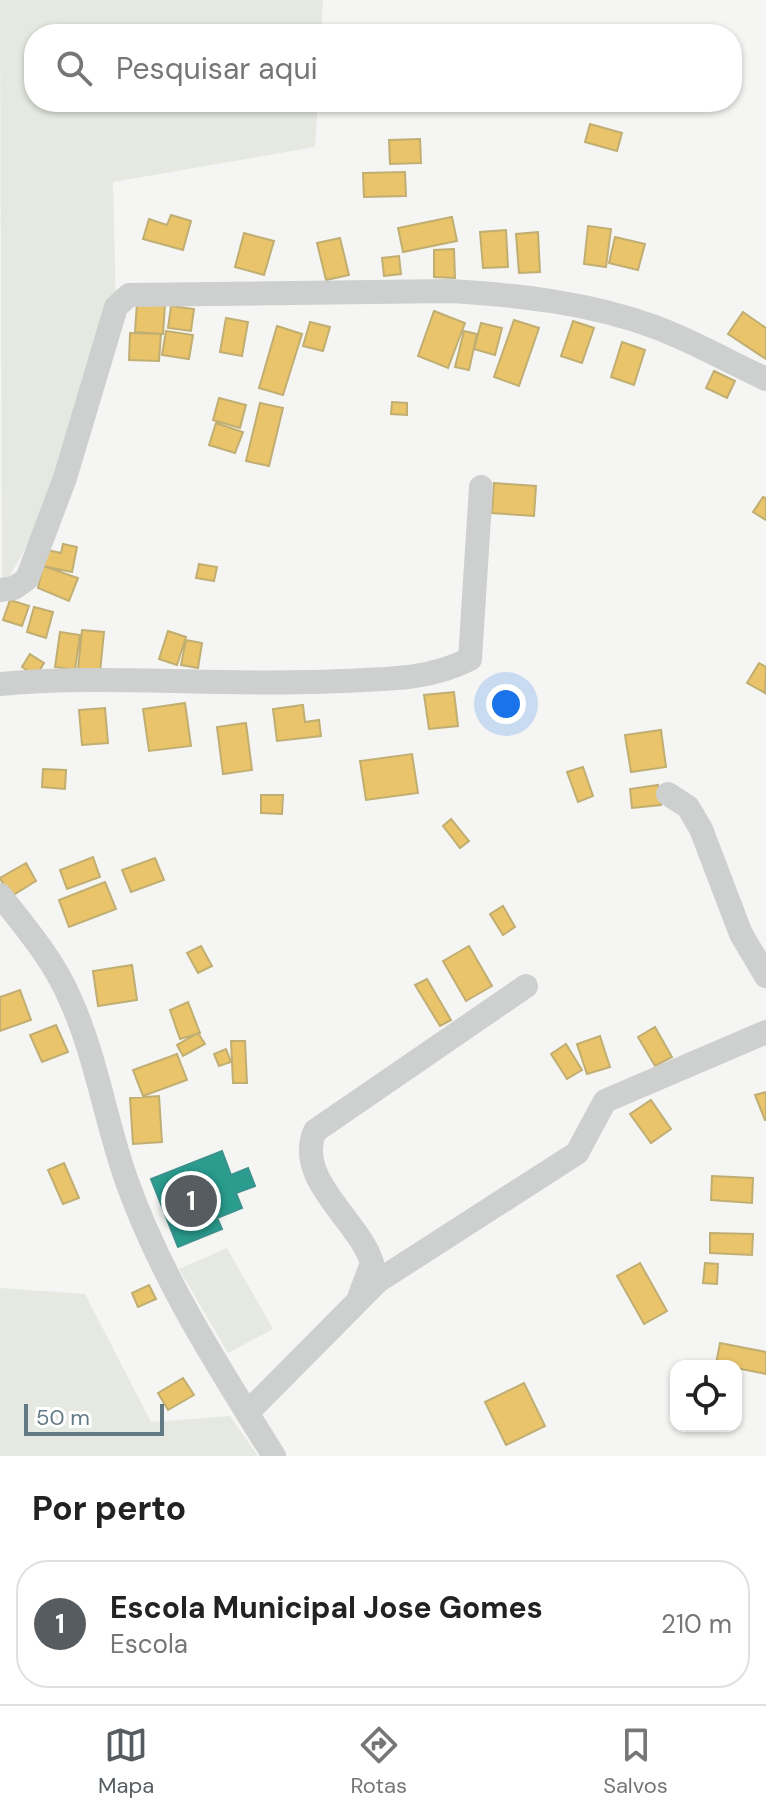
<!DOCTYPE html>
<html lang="pt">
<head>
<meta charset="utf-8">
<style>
  body { margin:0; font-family:"DM Sans",sans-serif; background:#f2f2f2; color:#222 }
  .controls { position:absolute; right:24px; bottom:24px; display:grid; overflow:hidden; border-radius:16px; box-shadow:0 2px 6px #0004 }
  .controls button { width:72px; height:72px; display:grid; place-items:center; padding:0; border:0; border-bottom:2px solid #e0e0e0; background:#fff; color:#222; font:40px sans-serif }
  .scale { position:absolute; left:24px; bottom:20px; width:140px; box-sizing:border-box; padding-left:8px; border:4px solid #627986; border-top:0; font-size:22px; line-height:28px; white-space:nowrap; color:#627986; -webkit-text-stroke:6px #fff; paint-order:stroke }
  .you { position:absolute; left:506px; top:704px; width:28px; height:28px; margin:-20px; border:6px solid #fff; border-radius:50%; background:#1a73e8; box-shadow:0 0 0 12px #1a73e833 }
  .badge { display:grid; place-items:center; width:52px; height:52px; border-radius:50%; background:#565c60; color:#fff; font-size:26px; font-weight:700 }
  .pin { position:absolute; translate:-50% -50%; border:4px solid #fff; box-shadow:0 2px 8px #0006 }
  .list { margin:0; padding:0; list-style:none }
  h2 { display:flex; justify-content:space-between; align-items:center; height:104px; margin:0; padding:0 32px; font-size:34px }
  h2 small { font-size:26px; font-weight:400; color:#767676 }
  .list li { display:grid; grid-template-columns:52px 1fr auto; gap:24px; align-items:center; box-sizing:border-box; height:128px; margin:0 16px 16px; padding:0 16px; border:2px solid #e0e0e0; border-radius:32px }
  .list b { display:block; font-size:30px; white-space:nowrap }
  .list p { margin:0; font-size:26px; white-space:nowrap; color:#767676 }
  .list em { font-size:26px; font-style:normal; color:#767676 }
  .icon { flex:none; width:44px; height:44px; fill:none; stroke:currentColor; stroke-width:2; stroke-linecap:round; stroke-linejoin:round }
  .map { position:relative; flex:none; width:766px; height:1456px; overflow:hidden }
  .search { position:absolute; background:#fff; box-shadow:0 2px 6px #0004; left:24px; right:24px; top:24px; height:88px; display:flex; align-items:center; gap:20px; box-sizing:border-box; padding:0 28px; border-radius:32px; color:#767676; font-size:30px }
  .sheet { height:248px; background:#fff }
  nav { display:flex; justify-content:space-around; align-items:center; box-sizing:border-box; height:112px; border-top:2px solid #e0e0e0; background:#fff; font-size:22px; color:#767676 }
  nav a { display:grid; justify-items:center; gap:4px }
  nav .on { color:#565c60 }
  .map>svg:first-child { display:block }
  .green { fill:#e5e9e1 }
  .homes { fill:#e9c46a; stroke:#c0ae72; stroke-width:2 }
  .schools { fill:#2a9d8f; stroke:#3b928c; stroke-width:2 }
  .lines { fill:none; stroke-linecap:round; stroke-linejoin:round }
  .minor { stroke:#ced0d0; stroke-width:24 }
</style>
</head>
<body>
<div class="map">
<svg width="766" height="1456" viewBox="0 0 766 1456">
  <rect width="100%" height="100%" fill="#f5f5f3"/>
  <path class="green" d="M0 0H323L321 34H34V102H318L315 147 113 182 116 307 65 478 2 590Z
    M227 1248 273 1329 228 1353 179 1269Z
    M0 1288 85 1294 151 1422 230 1416 258 1456H0Z"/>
  <path class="homes" d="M590 124 622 133 617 151 585 142Z
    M420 139 421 163 390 164 389 140Z
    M405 172 406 196 364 197 363 173Z
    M171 215 191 221 183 250 143 239 149 219 167 225Z
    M452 217 457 241 403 252 398 228Z
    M588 226 611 229 606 267 584 264Z
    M506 230 508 267 483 268 480 232Z
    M538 232 540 272 519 273 516 234Z
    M244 233 274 241 264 275 235 267Z
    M615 237 645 244 638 270 609 263Z
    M340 238 349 275 326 280 317 243Z
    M454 249 455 278 434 277V250Z
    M399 256 401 274 384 276 382 258Z
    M137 302 165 304 163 334 135 332Z
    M171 306 194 309 191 331 168 328Z
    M434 311 465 323 448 368 418 356Z
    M743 312 766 328V359L728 334Z
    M226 318 248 322 242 356 220 352Z
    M514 320 539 328 519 386 494 377Z
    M573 321 594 328 582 363 561 356Z
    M310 322 330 327 323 351 303 346Z
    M481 323 502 328 495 355 474 349Z
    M277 326 302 334 283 395 259 388Z
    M166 331 193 335 189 359 162 355Z
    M464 331 477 334 469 370 455 367Z
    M130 333 161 334 159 361 129 360Z
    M622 342 645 350 634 385 611 377Z
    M714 371 735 381 727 398 706 388Z
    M219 398 246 405 240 428 213 420Z
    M392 402 407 403V415L391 414Z
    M260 403 283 408 269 466 246 461Z
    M216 423 243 432 235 453 209 445Z
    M494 483 536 486 534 516 492 513Z
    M763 497 766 498V520L753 512Z
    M63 544 77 547 72 572 43 566 47 550 61 553Z
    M199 564 217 567 214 581 196 578Z
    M43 566 78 578 69 601 38 588Z
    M10 600 29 606 22 626 3 620Z
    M34 607 53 612 46 638 27 632Z
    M82 630 104 632 100 672 78 669Z
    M168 631 186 637 177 665 159 659Z
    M60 632 80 635 75 670 55 667Z
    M186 640 202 643 198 668 181 665Z
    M30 654 44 663 36 676 22 667Z
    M759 663 766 667 765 693 747 683Z
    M454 692 458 726 429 729 424 695Z
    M185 703 191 746 149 751 143 709Z
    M303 705 305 722 319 720 321 736 277 741 273 709Z
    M105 708 108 743 82 745 79 710Z
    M246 723 252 770 223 774 217 727Z
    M661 730 666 767 631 772 625 735Z
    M412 754 418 793 366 800 360 761Z
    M583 767 593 796 578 802 567 772Z
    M43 769 66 770 65 789 42 787Z
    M658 785 661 805 632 808 630 789Z
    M261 795H283L282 814 261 813Z
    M451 819 469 841 460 848 443 826Z
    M93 857 100 877 67 889 60 870Z
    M155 858 164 880 131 892 122 870Z
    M26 863 36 881 10 897 0 878Z
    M105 882 116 909 69 927 59 900Z
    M503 906 515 927 503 935 490 914Z
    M201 946 212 966 198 973 187 953Z
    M469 946 492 986 466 1001 443 961Z
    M132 965 137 1000 98 1006 93 971Z
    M427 979 451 1020 440 1026 415 985Z
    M20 990 31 1020 0 1031V997Z
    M188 1002 200 1033 180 1039 170 1010Z
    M56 1025 68 1052 42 1062 30 1035Z
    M655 1027 672 1057 655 1066 638 1037Z
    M198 1033 205 1044 183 1056 177 1045Z
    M600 1036 610 1067 587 1074 577 1044Z
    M231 1041H245L247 1083H233Z
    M566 1044 582 1070 567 1079 551 1054Z
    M226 1049 231 1062 219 1066 214 1054Z
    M177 1054 187 1080 143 1096 133 1070Z
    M766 1092V1120H765L755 1095Z
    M159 1096 162 1142 133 1144 130 1098Z
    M651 1100 671 1129 651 1143 630 1114Z
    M64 1163 79 1198 63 1204 48 1170Z
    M712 1176 753 1178 752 1203 711 1200Z
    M710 1233 753 1234 752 1255 710 1253Z
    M640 1263 667 1311 644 1324 617 1276Z
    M705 1263 718 1264 717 1284 703 1283Z
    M149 1285 156 1299 138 1307 132 1293Z
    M720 1343 766 1352V1374L716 1364Z
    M183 1378 194 1395 168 1410 158 1393Z
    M524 1383 545 1426 506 1445 485 1402Z"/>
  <path class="schools" d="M222 1151 231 1175 248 1168 255 1186 236 1193 242 1208 217 1218 222 1229 178 1247 151 1179Z"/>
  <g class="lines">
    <path class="minor" d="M0 590 14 588 27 579 65 478 116 307 129 295 450 291C519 295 590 303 655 327 693 341 729 362 766 379
      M0 684C114 674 226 687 340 681 386 679 429 680 470 659L481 487
      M668 794 688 807 701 829 741 934 766 976
      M0 895C26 928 55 962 71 1001 96 1057 105 1118 125 1176 160 1277 218 1366 274 1456
      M360 1295 372 1263C359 1220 294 1179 315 1131L526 986
      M247 1413 378 1281 577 1153 605 1101 766 1032"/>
  </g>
</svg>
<div class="controls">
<button><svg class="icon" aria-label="locate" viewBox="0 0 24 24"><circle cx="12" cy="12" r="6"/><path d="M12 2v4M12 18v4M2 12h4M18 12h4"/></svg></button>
</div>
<div class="scale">50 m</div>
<div class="you"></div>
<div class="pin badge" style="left:191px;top:1201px">1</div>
<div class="search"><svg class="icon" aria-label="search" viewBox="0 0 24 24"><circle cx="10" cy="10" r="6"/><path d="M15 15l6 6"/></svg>Pesquisar aqui</div>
</div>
<section class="sheet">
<h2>Por perto<small></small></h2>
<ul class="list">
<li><span class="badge">1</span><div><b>Escola Municipal Jose Gomes</b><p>Escola</p></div><em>210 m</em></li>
</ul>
</section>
<nav>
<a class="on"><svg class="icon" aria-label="map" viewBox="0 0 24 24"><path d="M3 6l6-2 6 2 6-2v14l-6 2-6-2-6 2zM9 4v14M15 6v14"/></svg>Mapa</a>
<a><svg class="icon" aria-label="directions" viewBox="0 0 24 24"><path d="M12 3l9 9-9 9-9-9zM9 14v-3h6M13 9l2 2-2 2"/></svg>Rotas</a>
<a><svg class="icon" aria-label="saved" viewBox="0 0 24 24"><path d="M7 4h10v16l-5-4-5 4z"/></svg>Salvos</a>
</nav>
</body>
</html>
